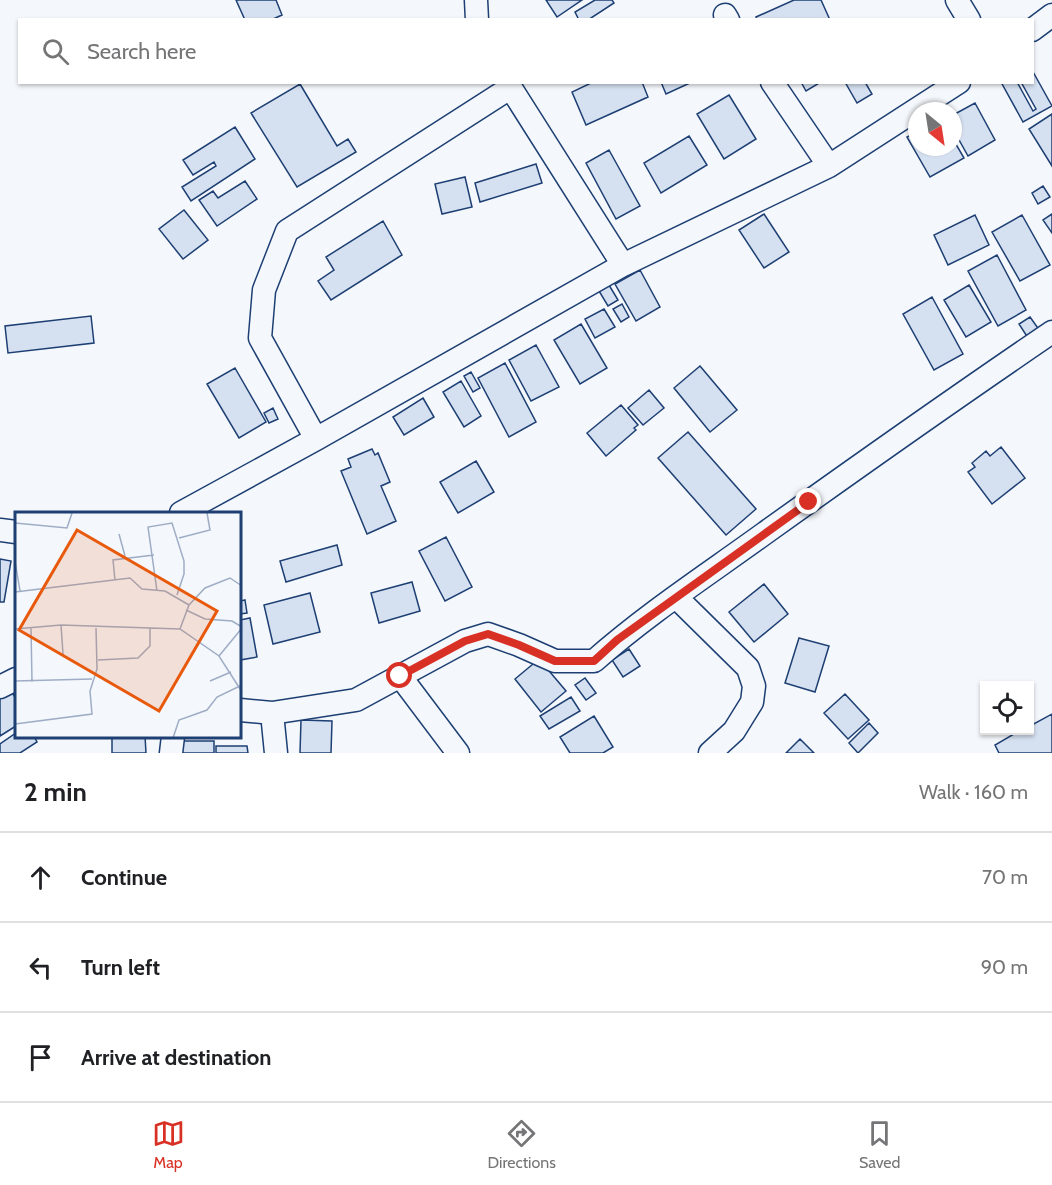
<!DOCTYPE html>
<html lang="en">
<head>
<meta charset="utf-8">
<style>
  body { margin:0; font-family:Cabin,sans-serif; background:#f2f2f2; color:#202124 }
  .controls { position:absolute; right:18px; bottom:18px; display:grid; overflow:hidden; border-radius:0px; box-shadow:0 2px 4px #0004 }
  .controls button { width:54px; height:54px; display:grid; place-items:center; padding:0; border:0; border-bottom:2px solid #e0e0e0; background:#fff; color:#202124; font:30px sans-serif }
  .compass { position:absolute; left:908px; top:102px; width:54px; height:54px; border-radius:50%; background:#fff; box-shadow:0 2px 4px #0004; rotate:150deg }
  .stop { position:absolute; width:18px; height:18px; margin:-14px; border:4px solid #d93025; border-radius:50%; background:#fff }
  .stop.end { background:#d93025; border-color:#fff; box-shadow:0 2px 6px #0008 }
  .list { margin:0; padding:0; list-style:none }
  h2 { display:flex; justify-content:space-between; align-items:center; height:78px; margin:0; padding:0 24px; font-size:26px }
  h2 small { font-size:20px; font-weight:400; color:#757577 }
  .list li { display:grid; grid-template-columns:39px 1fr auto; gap:18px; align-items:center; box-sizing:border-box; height:90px; padding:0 24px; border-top:2px solid #e0e0e0 }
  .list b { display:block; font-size:22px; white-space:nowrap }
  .list em { font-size:20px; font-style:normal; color:#757577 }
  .icon { flex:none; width:33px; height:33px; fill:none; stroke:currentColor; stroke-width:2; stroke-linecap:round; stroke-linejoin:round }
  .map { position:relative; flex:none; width:1052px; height:753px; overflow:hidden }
  .search { position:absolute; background:#fff; box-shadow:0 2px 4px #0004; left:18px; right:18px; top:18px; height:66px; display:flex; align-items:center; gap:15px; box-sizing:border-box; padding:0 21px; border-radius:0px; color:#757577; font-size:22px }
  .sheet { height:348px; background:#fff }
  nav { display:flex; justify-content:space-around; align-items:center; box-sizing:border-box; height:84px; border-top:2px solid #e0e0e0; background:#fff; font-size:16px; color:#757577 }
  nav a { display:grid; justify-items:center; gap:3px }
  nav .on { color:#d93025 }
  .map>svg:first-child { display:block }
  .building { fill:#d5e0f0; stroke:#1d3f73; stroke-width:1.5 }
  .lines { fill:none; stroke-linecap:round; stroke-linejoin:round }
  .minor-casing { stroke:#1d3f73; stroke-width:25 }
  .minor { stroke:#f4f7fb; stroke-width:22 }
  .route { stroke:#d93025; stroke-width:8 }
  .inset-road { fill:none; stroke:#9eadc5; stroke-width:1.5 }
  .view { fill:#e8590c; fill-opacity:0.15; stroke:#e8590c; stroke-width:3 }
  .inset-edge { fill:none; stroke:#1d3f73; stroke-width:3 }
</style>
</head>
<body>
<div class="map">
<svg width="1052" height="753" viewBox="0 0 1052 753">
  <rect width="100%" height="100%" fill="#f4f7fb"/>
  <path class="building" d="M236 0H276L282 15 271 20H245Z
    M546 0H582L557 17Z
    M595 0H612L614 3 588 20H579L575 12Z
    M794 0H821L830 20H757L756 17Z
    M1032 70 1052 106 1023 122 1001 82H1017L1033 111 1036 109 1021 82H1032Z
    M593 82H642L648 97 586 125 572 92Z
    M661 82H692L666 94Z
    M801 82H821L806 91Z
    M845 82H865L872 94 857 103Z
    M300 84 337 146 348 139 356 152 297 187 251 113Z
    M729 95 756 139 724 159 697 114Z
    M975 103 995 140 968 156 953 129V115Z
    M1052 114V166L1029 129Z
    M235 127 255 159 191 201 182 187 216 166 214 162 193 175 183 160Z
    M917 132V147H953V139L964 158 930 177 907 137Z
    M689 136 707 165 661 193 644 163Z
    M609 150 640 206 616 219 586 163Z
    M536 164 542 183 480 202 475 183Z
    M465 177 472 207 442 214 435 184Z
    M245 181 257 199 217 226 199 200 213 191 218 198Z
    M1043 186 1050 197 1038 204 1032 193Z
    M184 210 208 240 183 259 159 229Z
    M764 214 789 252 764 268 739 230Z
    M1052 214V233L1043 220Z
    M975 215 989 245 948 265 934 235Z
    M1022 215 1050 265 1020 281 992 232Z
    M383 221 402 255 331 300 318 281 334 270 326 257Z
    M997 255 1026 310 998 326 968 271Z
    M640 270 660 307 636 321 615 284Z
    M606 280 618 300 608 306 596 286Z
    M969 285 991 322 966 337 944 300Z
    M932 297 963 354 934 370 903 314Z
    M622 304 629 317 621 322 613 309Z
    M604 309 615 327 595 338 585 319Z
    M91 316 94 343 8 353 5 326Z
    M1030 317 1040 331 1028 338 1019 324Z
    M581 324 607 368 580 384 554 340Z
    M536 345 559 387 531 401 509 360Z
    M505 363 536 422 509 437 478 378Z
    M700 366 737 410 710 432 674 388Z
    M235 368 266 422 239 438 207 384Z
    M471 372 480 388 473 392 464 376Z
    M461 381 481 416 464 427 443 392Z
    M649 390 664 408 643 425 628 408Z
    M423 398 434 417 404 435 393 417Z
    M621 405 638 425 634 428 636 430 606 456 587 433Z
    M273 408 278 419 269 423 264 413Z
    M688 432 756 509 726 535 658 458Z
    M1001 447 1025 478 992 504 968 472 975 467 972 463 986 451 990 456Z
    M372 449 375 455 378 453 390 482 381 486 396 521 367 534 341 471 351 467 348 459Z
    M476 461 494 492 458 513 440 482Z
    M446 537 472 587 445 601 419 551Z
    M337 545 342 565 286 582 280 561Z
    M0 559 11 561 4 602H0Z
    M412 582 420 611 379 623 371 593Z
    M764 584 788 614 754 642 729 612Z
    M310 593 320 632 273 644 264 605Z
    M245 600 247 613 240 614V601Z
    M250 618 257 657 240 660V620Z
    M799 638 829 646 815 692 785 683Z
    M629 649 640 666 623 677 612 660Z
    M539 659 566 691 541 712 515 679Z
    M585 678 596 693 586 700 575 685Z
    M9 687 16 699V726L0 736V692Z
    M845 694 869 720 848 739 824 713Z
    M571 697 580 711 549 729 540 716Z
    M1052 714V753H999L995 745 1021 730H1030V726Z
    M594 716 613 747 603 753H570L560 737Z
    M301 720 332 721 331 753H300Z
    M869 723 878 733 858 753 849 743Z
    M16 733V736H34L37 742 20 753H0V744Z
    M112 736H145L146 753H112Z
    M800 739 814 753H786Z
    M178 741H214V753H178Z
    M216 746H247L248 753H216Z"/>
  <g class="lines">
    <defs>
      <path id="minor" d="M476 0 477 20
        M957 0 969 20
        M725 15 728 20
        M1032 30 1052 15
        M507 82 623 265
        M772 82 829 166
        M316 439 260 338 264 290 287 231 510 88
        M181 513 316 439 623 265 829 166 959 82
        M0 530 16 532
        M676 597 748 668 754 686 752 702 734 731 710 753
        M400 676 458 753
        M0 687 16 679
        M240 710 272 713 356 700 465 641 488 634 519 645 555 661H594C647 614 707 575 765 533 860 465 955 398 1052 332
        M272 713 276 753
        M171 753 173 736"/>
    </defs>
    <use href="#minor" class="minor-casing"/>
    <use href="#minor" class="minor"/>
  </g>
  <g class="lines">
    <path class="route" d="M400 676 465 641 488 634 519 645 555 661H594L617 640 809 502"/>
  </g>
  <g transform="translate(15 512)">
    <rect width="226" height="226" fill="#f4f7fb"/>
    <path class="inset-road" d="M0 11 52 16 57 1M104 22 110 44M164 26 195 18 192 1M0 49 5 79M100 68 98 48 139 43M142 79 133 15 157 11 169 49V62L162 83M0 80 115 66 127 77 150 79 174 93M171 98 190 107 217 109 227 115M46 113 48 142M16 115 17 170M0 117 46 113 165 117 204 144 227 180M165 117 174 93 190 76 215 66 227 74M204 144 227 116M83 148 123 146 135 134V116M0 169 77 167M195 169 216 160M0 212 77 202 75 179 82 157 81 116M158 226 164 208 192 198 202 185 227 173"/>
    <path class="view" d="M62 18 202 99 144 199 4 118Z"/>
    <rect width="226" height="226" class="inset-edge"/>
  </g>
</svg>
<div class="controls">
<button><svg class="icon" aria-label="locate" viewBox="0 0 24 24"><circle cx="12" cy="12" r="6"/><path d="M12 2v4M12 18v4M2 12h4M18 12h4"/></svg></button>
</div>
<svg class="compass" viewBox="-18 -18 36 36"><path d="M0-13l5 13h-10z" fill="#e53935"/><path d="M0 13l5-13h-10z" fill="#757577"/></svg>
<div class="stop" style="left:400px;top:676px"></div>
<div class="stop end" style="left:809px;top:502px"></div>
<div class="search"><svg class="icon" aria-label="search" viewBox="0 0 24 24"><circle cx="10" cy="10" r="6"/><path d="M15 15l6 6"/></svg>Search here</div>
</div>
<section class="sheet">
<h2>2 min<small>Walk · 160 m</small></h2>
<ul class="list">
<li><svg class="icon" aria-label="ahead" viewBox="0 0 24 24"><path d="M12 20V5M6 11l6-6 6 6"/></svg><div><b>Continue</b></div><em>70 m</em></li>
<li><svg class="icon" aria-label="left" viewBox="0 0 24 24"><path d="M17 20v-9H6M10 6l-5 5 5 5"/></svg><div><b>Turn left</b></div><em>90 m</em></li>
<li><svg class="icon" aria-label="arrive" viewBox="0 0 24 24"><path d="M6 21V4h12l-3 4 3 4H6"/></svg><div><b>Arrive at destination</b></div></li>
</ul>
</section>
<nav>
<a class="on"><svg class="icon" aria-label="map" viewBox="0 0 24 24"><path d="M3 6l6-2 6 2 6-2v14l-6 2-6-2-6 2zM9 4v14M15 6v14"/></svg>Map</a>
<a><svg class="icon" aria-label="directions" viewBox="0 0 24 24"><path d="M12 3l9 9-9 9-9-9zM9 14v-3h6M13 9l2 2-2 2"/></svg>Directions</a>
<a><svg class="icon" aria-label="saved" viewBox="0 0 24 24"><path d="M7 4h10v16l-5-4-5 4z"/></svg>Saved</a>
</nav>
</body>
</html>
